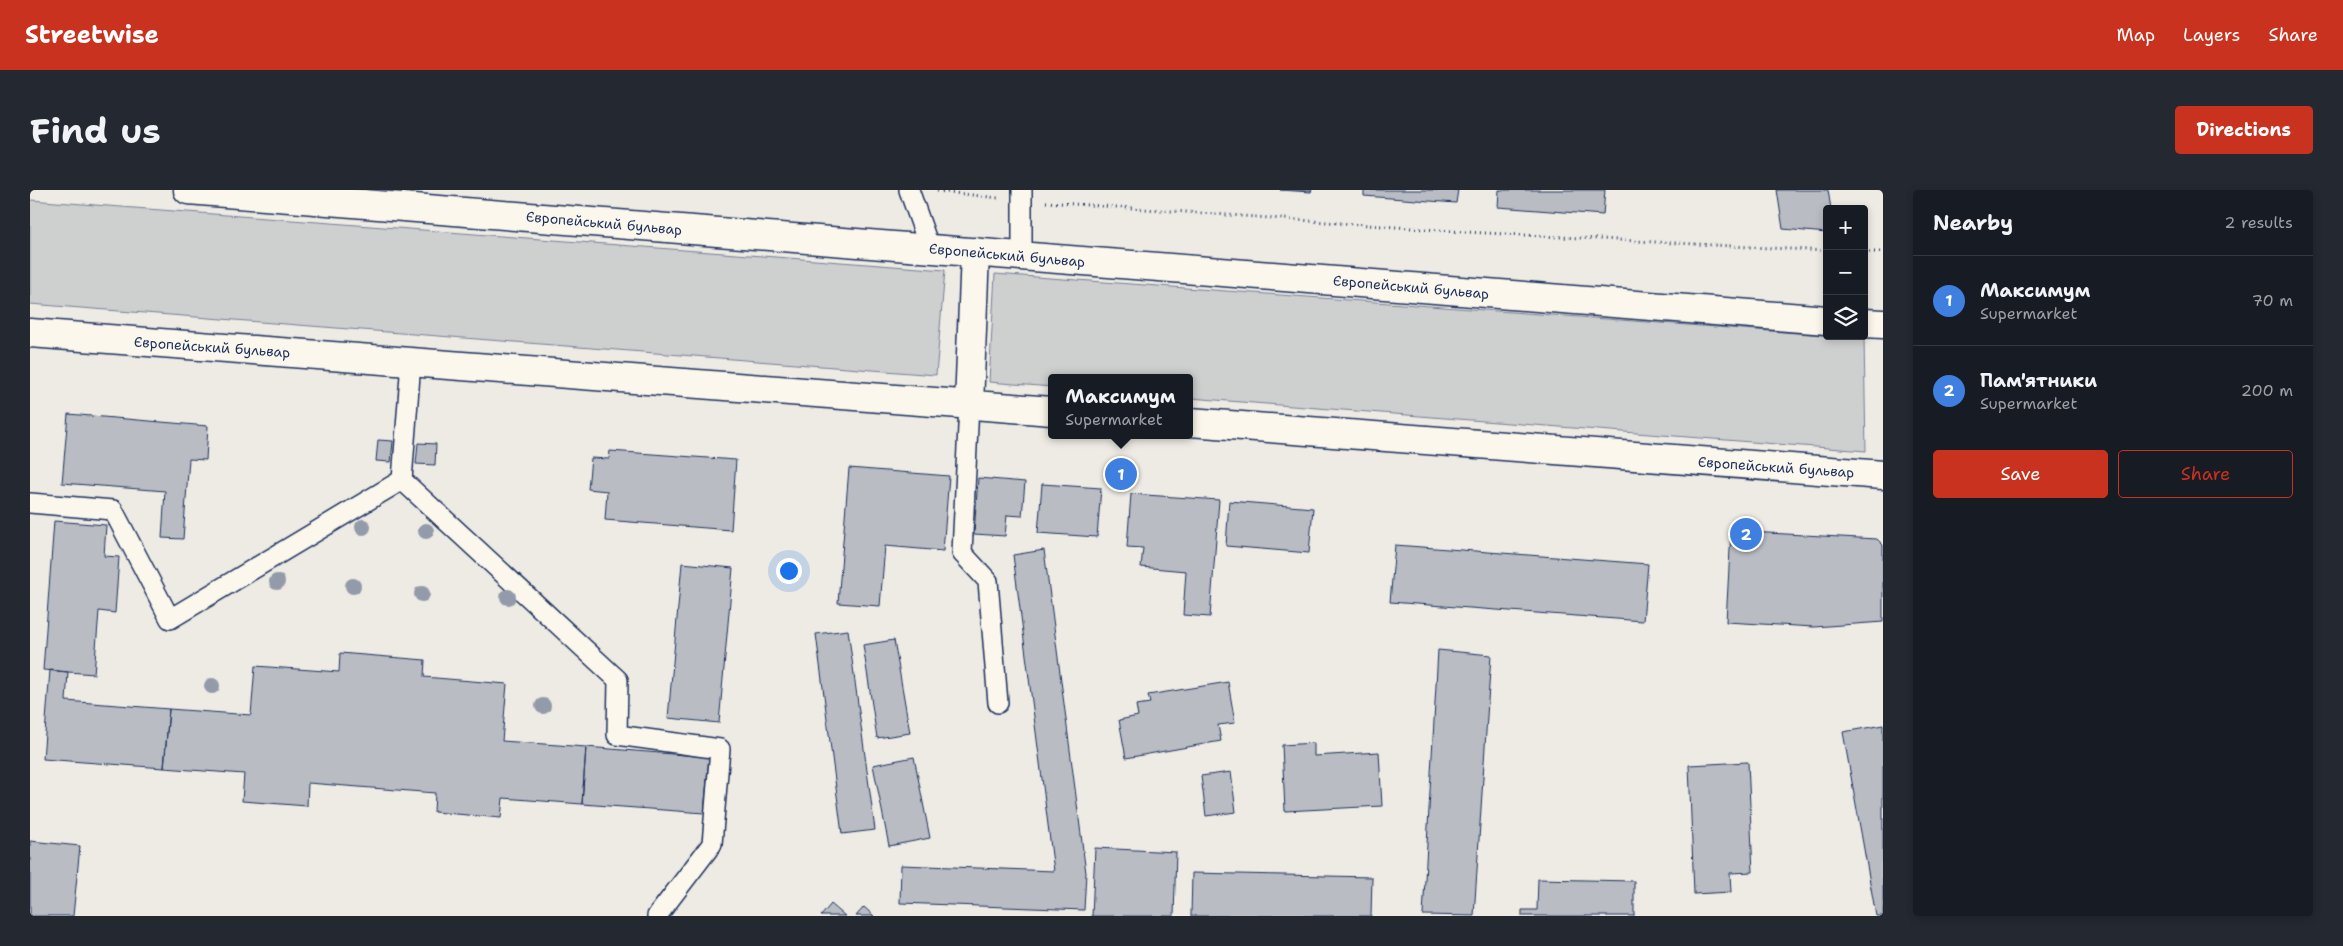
<!DOCTYPE html>
<html lang="en">
<head>
<meta charset="utf-8">
<style>
  body { margin:0; font-family:"Shantell Sans",sans-serif; background:#242831; color:#f1f3f6 }
  .controls { position:absolute; right:15px; top:15px; display:grid; overflow:hidden; border-radius:5px; box-shadow:0 2px 8px #0003 }
  .controls button { width:45px; height:45px; display:grid; place-items:center; padding:0; border:0; border-bottom:1px solid #363941; background:#171b24; color:#f1f3f6; font:25px sans-serif }
  .you { position:absolute; left:758px; top:380px; width:18px; height:18px; margin:-12px; border:4px solid #fff; border-radius:50%; background:#1a73e8; box-shadow:0 0 0 8px #1a73e833 }
  .badge { display:grid; place-items:center; width:32px; height:32px; border-radius:50%; background:#c8321e; color:#fff; font-size:16px; font-weight:700 }
  .pin { position:absolute; translate:-50% -50%; border:2px solid #fff; box-shadow:0 1px 5px #0006 }
  .popup { position:absolute; left:1018px; top:184px; width:145px; height:65px; box-sizing:border-box; display:grid; place-content:center; border-radius:5px; background:#171b24; filter:drop-shadow(0 1px 4px #0005); font-size:16px; white-space:nowrap; color:#9ea1a6 }
  .popup b { font-size:19px; color:#f1f3f6 }
  .popup::after { content:''; position:absolute; left:50%; top:100%; margin-left:-10px; border:10px solid transparent; border-top-color:#171b24 }
  .list { margin:0; padding:0; list-style:none }
  h2 { display:flex; justify-content:space-between; align-items:center; height:65px; margin:0; padding:0 20px; font-size:21px }
  h2 small { font-size:16px; font-weight:400; color:#9ea1a6 }
  .list li { display:grid; grid-template-columns:32px 1fr auto; gap:15px; align-items:center; box-sizing:border-box; height:90px; padding:0 20px; border-top:1px solid #363941 }
  .list b { display:block; font-size:19px; white-space:nowrap }
  .list p { margin:0; font-size:16px; white-space:nowrap; color:#9ea1a6 }
  .list em { font-size:16px; font-style:normal; color:#9ea1a6 }
  .actions { display:flex; gap:10px; padding:15px 20px }
  .actions a { flex:1; padding:11px 0; border:1px solid #c8321e; border-radius:5px; text-align:center; font-size:18px; color:#c8321e }
  .actions .main { background:#c8321e; color:#fff }
  .icon { flex:none; width:28px; height:28px; fill:none; stroke:currentColor; stroke-width:2; stroke-linecap:round; stroke-linejoin:round }
  .map { position:relative; flex:none; width:1853px; height:726px; overflow:hidden; border-radius:5px }
  header { display:flex; align-items:center; gap:30px; box-sizing:border-box; height:70px; padding:0 25px; background:#c8321e; color:#fff }
  header strong { font-size:24px }
  nav { display:flex; gap:28px; margin-inline-start:auto; font-size:18px }
  .intro { display:flex; align-items:center; justify-content:space-between; box-sizing:border-box; height:120px; padding:0 30px }
  h1 { margin:0; font-size:35px }
  .button { padding:12px 22px; border-radius:5px; background:#c8321e; color:#fff; font-size:18px; font-weight:700 }
  main { display:flex; gap:30px; padding:0 30px }
  aside { flex:1; background:#171b24; border-radius:5px; box-shadow:0 2px 8px #0003 }
  .map>svg:first-child { display:block }
  .green { fill:#cecfcf; stroke:#747f96 }
  .building { fill:#b9bcc3; stroke:#1b2f5e }
  .lines { fill:none; stroke-linecap:round; stroke-linejoin:round }
  .service-casing { stroke:#1b2f5e; stroke-width:22 }
  .primary-casing { stroke:#1b2f5e; stroke-width:31 }
  .path { stroke:#1b2f5e; stroke-width:3; stroke-dasharray:1 4; stroke-linecap:butt }
  .service { stroke:#fbf7ec; stroke-width:19 }
  .primary { stroke:#fbf7ec; stroke-width:28 }
  .tree { fill:#939aaa }
  .labels { text-anchor:middle; stroke-width:4; stroke-linejoin:round; paint-order:stroke }
  .street-label { font-size:14px; fill:#1b2f5e; stroke:#fbf7ec }
</style>
</head>
<body>
<header>
<strong>Streetwise</strong>
<nav><a>Map</a><a>Layers</a><a>Share</a></nav>
</header>
<div class="intro"><h1>Find us</h1><a class="button">Directions</a></div>
<main>
<div class="map">
<svg width="1853" height="726" viewBox="0 0 1853 726">
  <rect width="100%" height="100%" fill="#eeebe4"/>
  <filter id="ink" filterUnits="userSpaceOnUse"><feTurbulence type="fractalNoise" baseFrequency=".02" numOctaves="2"/><feDisplacementMap in="SourceGraphic" scale="10" xChannelSelector="R" yChannelSelector="G"/><feConvolveMatrix kernelMatrix="1 2 1 2 8 2 1 2 1" color-interpolation-filters="sRGB"/></filter>
  <g filter="url(#ink)">
    <path class="green" d="M0 10 915 80 906 185 0 114Z
      M965 84 1834 148 1836 261 1160 208V188H1022V197L959 192Z"/>
    <path class="building" d="M1250 0H1282L1281 2Z
      M1334 0H1428L1426 13 1334 6Z
      M1469 0H1575L1573 25 1468 17Z
      M1747 0H1798L1801 19H1797V43L1753 39Z
      M38 224 178 236 176 270 159 269 153 349 132 348 135 301 32 293Z
      M348 250 363 251 361 272 346 271Z
      M388 253 406 254 405 275 386 274Z
      M580 261 706 270 701 340 575 330 577 301 558 299 561 268 579 269Z
      M819 278 919 286 913 361 855 356 850 416 808 413Z
      M948 288 995 292 992 326 977 325 975 346 944 344Z
      M1012 294 1071 298 1067 347 1008 343Z
      M1101 304 1189 310 1180 427 1153 425 1156 381 1111 377 1113 358 1097 357Z
      M1199 311 1283 318 1279 363 1196 356Z
      M24 331 76 335 74 366 89 367 85 423 69 421 64 484 13 480Z
      M1701 341 1847 349 1853 355V432L1784 437 1696 432Z
      M1365 355 1618 374 1613 431 1360 412Z
      M1014 360 1056 683 1054 720 870 713 871 675 1024 681 983 365Z
      M652 373 703 378 689 533 638 528Z
      M818 440 845 640 812 644 786 444Z
      M864 450 880 543 847 548 833 455Z
      M1408 460 1461 465 1444 726 1393 725Z
      M310 463 395 470 394 487 477 494 472 551 556 557 552 614 473 608 471 628 404 622 405 603 278 593 277 616 212 611 214 584 134 578 139 519 221 525 225 476 309 482Z
      M20 480 38 482 36 511 139 519 134 578 13 569Z
      M1198 492 1205 533 1188 535 1191 551 1096 568 1089 530 1108 526 1106 515 1120 513 1118 505Z
      M1853 535V726H1846L1813 542Z
      M1284 553V566L1349 562 1352 616 1255 621 1252 555Z
      M556 557 679 567 674 623 552 614Z
      M884 567 900 648 859 656 843 575Z
      M1718 572 1723 682 1700 683 1701 702 1664 704 1659 575Z
      M1201 582 1206 622 1176 626 1171 586Z
      M0 651 50 656 43 726H0Z
      M1065 658 1146 662 1144 726H1062Z
      M1162 683 1342 687 1341 726H1161Z
      M1508 689 1604 691V726H1492V720H1507Z
      M801 714 815 726H791Z
      M834 717 844 726H826Z"/>
    <g class="lines">
      <defs>
        <path id="service" d="M879 0 900 59
          M992 0V66
          M939 215 932 363 958 391 968 513
          M372 290 588 490 587 545 690 559 682 654 627 726
          M372 290 381 172
          M0 313 83 320 140 429 372 290"/>
        <path id="primary" d="M158 0 1797 130
          M1834 133 1853 134
          M0 143 1022 221
          M939 215 945 62
          M1160 232 1853 285"/>
      </defs>
      <use href="#service" class="service-casing"/>
      <use href="#primary" class="primary-casing"/>
      <path class="path" d="M907 1 968 8
        M1016 12 1436 42 1797 61
        M1834 62H1853"/>
      <use href="#service" class="service"/>
      <use href="#primary" class="primary"/>
    </g>
    <g class="tree">
      <circle cx="333" cy="337" r="8"/>
      <circle cx="396" cy="341" r="8"/>
      <circle cx="247" cy="392" r="8"/>
      <circle cx="323" cy="396" r="8"/>
      <circle cx="392" cy="404" r="8"/>
      <circle cx="478" cy="407" r="8"/>
      <circle cx="182" cy="496" r="8"/>
      <circle cx="513" cy="516" r="8"/>
    </g>
  </g>
  <g class="labels">
    <g class="street-label">
      <text transform="translate(574 33) rotate(5)" y="5">Європейський бульвар</text>
      <text transform="translate(977 65) rotate(5)" y="5">Європейський бульвар</text>
      <text transform="translate(1381 97) rotate(5)" y="5">Європейський бульвар</text>
      <text transform="translate(182 157) rotate(4)" y="5">Європейський бульвар</text>
      <text transform="translate(1746 277) rotate(4)" y="5">Європейський бульвар</text>
    </g>
  </g>
</svg>
<div class="controls">
<button>+</button>
<button>−</button>
<button><svg class="icon" aria-label="layers" viewBox="0 0 24 24"><path d="M12 4l9 5-9 5-9-5zM3 14l9 5 9-5"/></svg></button>
</div>
<div class="you"></div>
<div class="pin badge" style="left:1091px;top:284px;background:#3f7fe0">1</div>
<div class="popup"><b>Максимум</b>Supermarket</div>
<div class="pin badge" style="left:1716px;top:344px;background:#3f7fe0">2</div>
</div>
<aside>
<h2>Nearby<small>2 results</small></h2>
<ul class="list">
<li><span class="badge" style="background:#3f7fe0">1</span><div><b>Максимум</b><p>Supermarket</p></div><em>70 m</em></li>
<li><span class="badge" style="background:#3f7fe0">2</span><div><b>Пам'ятники</b><p>Supermarket</p></div><em>200 m</em></li>
</ul>
<div class="actions"><a class="main">Save</a><a>Share</a></div>
</aside>
</main>
</body>
</html>
